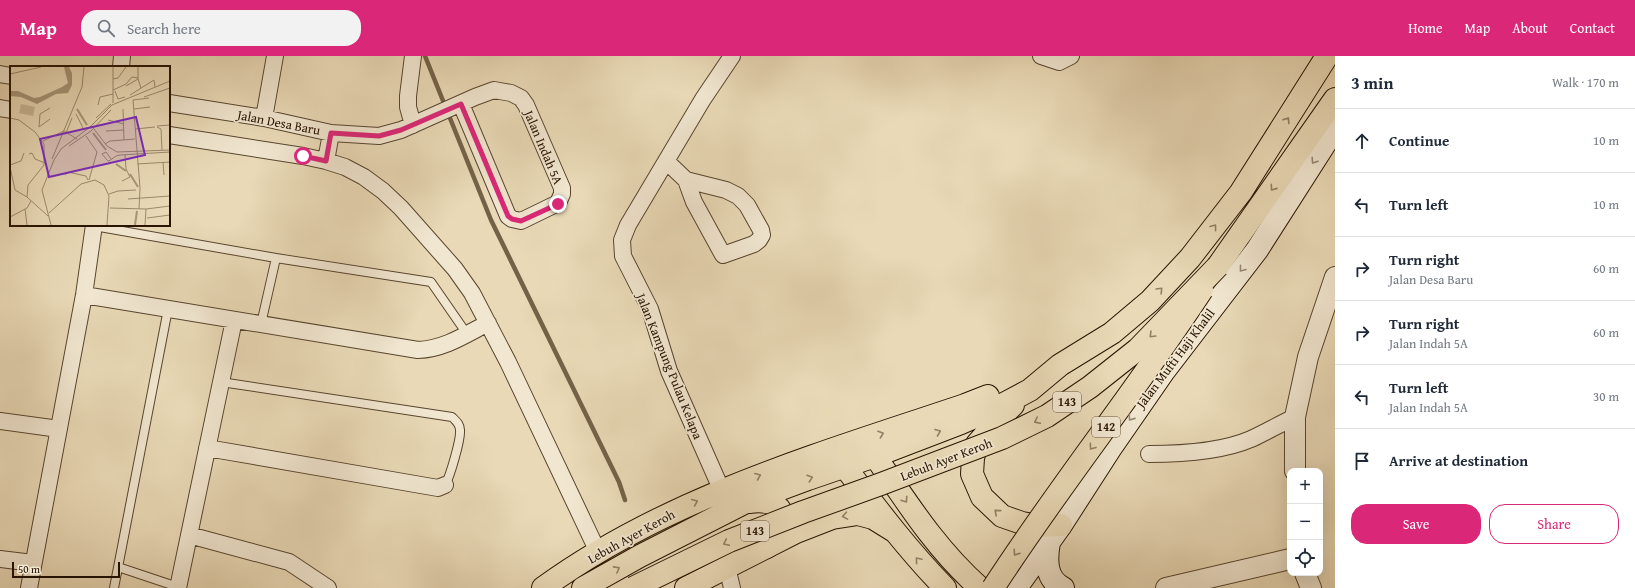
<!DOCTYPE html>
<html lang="en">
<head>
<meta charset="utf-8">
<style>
  body { margin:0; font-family:"Gentium Book Plus",serif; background:#f2f2f3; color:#1f2937 }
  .controls { position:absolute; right:12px; bottom:12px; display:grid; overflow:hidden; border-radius:8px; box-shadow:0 4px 16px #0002 }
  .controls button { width:36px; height:36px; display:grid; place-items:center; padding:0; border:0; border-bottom:1px solid #e0e1e3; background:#fff; color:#1f2937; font:20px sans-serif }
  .scale { position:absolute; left:12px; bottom:10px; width:108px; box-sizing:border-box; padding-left:4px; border:2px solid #281401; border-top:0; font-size:11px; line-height:14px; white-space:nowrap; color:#281401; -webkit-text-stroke:3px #f1e6d0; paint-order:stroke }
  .stop { position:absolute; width:12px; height:12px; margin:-9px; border:3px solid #db2777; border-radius:50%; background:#fff }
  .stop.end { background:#db2777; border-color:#fff; box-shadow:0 1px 4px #0008 }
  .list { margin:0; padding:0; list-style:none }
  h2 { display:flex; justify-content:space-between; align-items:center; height:52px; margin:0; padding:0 16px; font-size:17px }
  h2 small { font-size:13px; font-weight:400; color:#747a83 }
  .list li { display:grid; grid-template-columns:26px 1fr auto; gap:12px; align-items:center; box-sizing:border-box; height:64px; padding:0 16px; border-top:1px solid #e0e1e3 }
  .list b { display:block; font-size:15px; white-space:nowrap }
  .list p { margin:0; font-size:13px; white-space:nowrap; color:#747a83 }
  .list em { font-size:13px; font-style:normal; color:#747a83 }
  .actions { display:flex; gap:8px; padding:12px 16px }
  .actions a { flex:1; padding:9px 0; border:1px solid #db2777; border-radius:16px; text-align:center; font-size:14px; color:#db2777 }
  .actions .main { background:#db2777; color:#fff }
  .icon { flex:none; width:22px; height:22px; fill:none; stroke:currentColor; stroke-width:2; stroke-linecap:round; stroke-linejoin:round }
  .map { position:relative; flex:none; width:1335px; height:532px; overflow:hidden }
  header { display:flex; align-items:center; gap:24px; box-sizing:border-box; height:56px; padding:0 20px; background:#db2777; color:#fff }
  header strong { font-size:19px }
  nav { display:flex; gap:22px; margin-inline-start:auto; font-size:14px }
  .search { width:280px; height:36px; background:#f2f2f3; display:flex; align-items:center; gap:10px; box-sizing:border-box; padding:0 14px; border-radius:16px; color:#747a83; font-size:15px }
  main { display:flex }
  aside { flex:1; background:#fff }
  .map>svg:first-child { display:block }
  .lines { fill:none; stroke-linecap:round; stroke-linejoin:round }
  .stream { stroke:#746248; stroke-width:4.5 }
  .service-casing { stroke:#58452e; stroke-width:10 }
  .minor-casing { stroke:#58452e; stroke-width:18 }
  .tertiary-casing { stroke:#58452e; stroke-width:22 }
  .secondary-casing { stroke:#281401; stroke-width:24 }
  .primary-casing { stroke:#281401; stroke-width:24 }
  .trunk-casing { stroke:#281401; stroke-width:24 }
  .service { stroke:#f1e6d0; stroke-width:8 }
  .minor { stroke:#f1e6d0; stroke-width:16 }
  .tertiary { stroke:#f1e6d0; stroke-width:20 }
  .secondary { stroke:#f1e6d0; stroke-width:22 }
  .primary { stroke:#e9d9b6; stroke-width:22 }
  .trunk { stroke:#e9d9b6; stroke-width:22 }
  .primary-bridge-casing { stroke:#281401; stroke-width:24; stroke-linecap:butt }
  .trunk-bridge-casing { stroke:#281401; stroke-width:24; stroke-linecap:butt }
  .primary-bridge { stroke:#e9d9b6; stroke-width:22 }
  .trunk-bridge { stroke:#e9d9b6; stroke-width:22 }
  .oneway { stroke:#928065 }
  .oneway2 { stroke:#978873 }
  .route { stroke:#db2777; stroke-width:5 }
  .labels { text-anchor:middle; stroke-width:3.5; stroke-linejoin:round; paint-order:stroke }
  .shield { fill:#f1e6d0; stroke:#64533f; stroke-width:1 }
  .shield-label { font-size:12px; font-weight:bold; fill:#281401 }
  .street-label { font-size:13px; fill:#281401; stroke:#f1e6d0 }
  .inset-river { fill:none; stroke:#a79678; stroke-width:2 }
  .inset-road { fill:none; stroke:#9c8a6e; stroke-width:1 }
  .view { fill:#7b2cbf; fill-opacity:0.15; stroke:#7b2cbf; stroke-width:2 }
  .inset-edge { fill:none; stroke:#281401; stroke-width:2 }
</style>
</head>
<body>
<header>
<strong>Map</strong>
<div class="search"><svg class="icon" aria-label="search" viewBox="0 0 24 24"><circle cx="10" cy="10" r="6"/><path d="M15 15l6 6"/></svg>Search here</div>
<nav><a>Home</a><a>Map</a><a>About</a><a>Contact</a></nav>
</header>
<main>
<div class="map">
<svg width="1335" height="532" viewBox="0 0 1335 532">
  <rect width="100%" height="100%" fill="#e9d9b6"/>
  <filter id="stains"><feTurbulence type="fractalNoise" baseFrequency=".005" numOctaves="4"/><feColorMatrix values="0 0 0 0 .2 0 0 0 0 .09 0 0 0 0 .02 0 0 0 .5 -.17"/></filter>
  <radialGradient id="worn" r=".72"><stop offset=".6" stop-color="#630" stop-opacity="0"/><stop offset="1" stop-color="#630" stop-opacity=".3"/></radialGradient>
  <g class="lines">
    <path class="stream" d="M425 0 491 164 619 426 625 444"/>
    <defs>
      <path id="service" d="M94 170 276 202 431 226 467 278
        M261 268 276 202
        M221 326 452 361C456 365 460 368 460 374 461 383 450 421 445 429
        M118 511 178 531
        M114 532 168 253"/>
      <path id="minor" d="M1041 0 1059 6 1071 0
        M121 11 122 0
        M0 18 11 20
        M169 47 264 62 331 77 379 80 401 74 475 41 494 34 511 37 521 42 526 49 562 132V138L558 147 521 165 512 163 508 160 461 48
        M0 52 11 54
        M264 62 275 0
        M413 69 408 51V40L413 0
        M169 79 303 100 326 105 345 111 364 121 383 135 401 152 455 213 472 237 508 306 598 496
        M326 105 331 77
        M666 105 686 124 726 134 738 140 747 149 761 174 762 179 759 184 754 188 723 199 694 146 686 124
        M84 239 418 294C444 293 465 279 488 267
        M0 365 59 373
        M207 392 438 432 445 429
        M1149 398C1181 398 1221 396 1251 383 1266 376 1280 368 1295 361
        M722 435 669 315 650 253 623 200 622 184 628 169 703 43 732 0
        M189 479 289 506 328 532
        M0 503 33 507
        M727 511 732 532
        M29 532 84 239 94 169
        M178 532 234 264"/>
      <path id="tertiary" d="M1295 415V361L1308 301 1335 221
        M1305 517 1311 532
        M1166 532 1290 503"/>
      <path id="secondary" d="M1049 486C1046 503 1045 523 1063 532
        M1016 532 1061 469 1110 393 1164 315 1257 194 1335 72"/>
      <path id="primary" d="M875 400C908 448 936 493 980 532
        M845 411C877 453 908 494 945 532
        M686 532 796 476 832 462 858 458 873 462 894 475"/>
      <path id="trunk" d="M1218 210 1335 43
        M1013 349 999 363 977 388 973 402 972 418 982 441 1002 460 1022 467 1040 470 1061 469
        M749 446C763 444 778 445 783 460 784 465 784 471 782 476 778 482 772 487 767 491
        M543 532C668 441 820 398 965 349L988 340
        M583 532 640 500 746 446 808 423 875 400 961 367 1000 350 1030 334 1060 309 1112 277 1150 245 1190 202 1241 136 1327 0"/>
    </defs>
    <use href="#service" class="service-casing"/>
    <use href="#minor" class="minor-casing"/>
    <use href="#tertiary" class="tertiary-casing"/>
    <use href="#secondary" class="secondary-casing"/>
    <use href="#primary" class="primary-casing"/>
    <use href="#trunk" class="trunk-casing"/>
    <use href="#service" class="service"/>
    <use href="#minor" class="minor"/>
    <use href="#tertiary" class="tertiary"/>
    <use href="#secondary" class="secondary"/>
    <use href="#primary" class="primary"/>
    <use href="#trunk" class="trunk"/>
    <defs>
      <path id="primary-bridge" d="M993 532C1059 430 1135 336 1202 234"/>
      <path id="trunk-bridge" d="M633 532 729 485 803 456 881 428 1002 382 1047 360 1090 331 1138 293 1218 210"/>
    </defs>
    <use href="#primary-bridge" class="primary-bridge-casing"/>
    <use href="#trunk-bridge" class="trunk-bridge-casing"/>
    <use href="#primary-bridge" class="primary-bridge"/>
    <use href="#trunk-bridge" class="trunk-bridge"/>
  </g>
  <defs><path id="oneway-chevron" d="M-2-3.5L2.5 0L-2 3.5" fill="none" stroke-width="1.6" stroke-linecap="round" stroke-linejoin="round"/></defs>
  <g class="oneway">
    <use href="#oneway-chevron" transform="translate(1287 64) rotate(-58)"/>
    <use href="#oneway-chevron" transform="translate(1273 132) rotate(125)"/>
    <use href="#oneway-chevron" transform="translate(1214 171) rotate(-53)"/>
    <use href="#oneway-chevron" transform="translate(1160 234) rotate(-46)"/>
    <use href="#oneway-chevron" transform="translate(1152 279) rotate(135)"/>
    <use href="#oneway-chevron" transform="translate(1037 365) rotate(154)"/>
    <use href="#oneway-chevron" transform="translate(938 376) rotate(-21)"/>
    <use href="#oneway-chevron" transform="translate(881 378) rotate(-19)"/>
    <use href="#oneway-chevron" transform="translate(1092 391) rotate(126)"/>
    <use href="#oneway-chevron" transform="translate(758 420) rotate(-22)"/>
    <use href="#oneway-chevron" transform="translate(810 422) rotate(-19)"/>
    <use href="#oneway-chevron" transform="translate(905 444) rotate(56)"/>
    <use href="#oneway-chevron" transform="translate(695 446) rotate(-23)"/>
    <use href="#oneway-chevron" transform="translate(997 456) rotate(-139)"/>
    <use href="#oneway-chevron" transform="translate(845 460) rotate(170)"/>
    <use href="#oneway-chevron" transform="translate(726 487) rotate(155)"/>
    <use href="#oneway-chevron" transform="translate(1016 497) rotate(123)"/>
    <use href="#oneway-chevron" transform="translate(918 504) rotate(-130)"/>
    <use href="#oneway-chevron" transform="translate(617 513) rotate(-29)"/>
  </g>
  <g class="oneway2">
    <use href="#oneway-chevron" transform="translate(1314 105) rotate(123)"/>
    <use href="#oneway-chevron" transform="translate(1242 213) rotate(128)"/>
    <use href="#oneway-chevron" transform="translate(1131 362) rotate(125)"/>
  </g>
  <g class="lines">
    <path class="route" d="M303 100 326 105 331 77 379 80 401 74 461 48 508 160 512 163 521 165 558 148"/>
  </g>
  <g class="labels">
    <g class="shield">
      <rect x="1053" y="336" width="28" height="20" rx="3"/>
      <rect x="1092" y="361" width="28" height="20" rx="3"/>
      <rect x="741" y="465" width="28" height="20" rx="3"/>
    </g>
    <g class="shield-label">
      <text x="1067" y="350">143</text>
      <text x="1106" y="375">142</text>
      <text x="755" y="479">143</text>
    </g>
    <g class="street-label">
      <text transform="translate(279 66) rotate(11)" y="5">Jalan Desa Baru</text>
      <text transform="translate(544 91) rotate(67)" y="5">Jalan Indah 5A</text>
      <text transform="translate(1175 302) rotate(-53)" y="5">Jalan Mufti Haji Khalil</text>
      <text transform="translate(670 310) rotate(68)" y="5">Jalan Kampung Pulau Kelapa</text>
      <text transform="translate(946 403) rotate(-21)" y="5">Lebuh Ayer Keroh</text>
      <text transform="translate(631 480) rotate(-29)" y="5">Lebuh Ayer Keroh</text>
    </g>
  </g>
  <g transform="translate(10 10)">
    <rect width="160" height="160" fill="#e9d9b6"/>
    <path d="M11 38 25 41 23 50 9 47Z" fill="#c8b897"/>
    <path d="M54 1H59L62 7V19L58 27 46 28 27 38 11 31 0 30V25H8L24 32 30 31 52 21 58 17Z" fill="#a79678"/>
    <path class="inset-river" d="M67 43 77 59M83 67 96 84M106 98 116 105M120 108 128 121M125 159 127 145"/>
    <path class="inset-road" d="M128 1V13L131 22M0 8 31 1M103 13 108 12 116 1M116 20 128 13M103 24 116 18 122 11 128 12M105 25 108 33 115 31M120 29 144 14 145 21M134 31 160 22M103 37V1M88 39 90 31 103 28M113 43 114 74M124 43 140 41M66 48 74 64M0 52 9 54 25 66 34 78V99L18 119 17 131M86 52 101 38M98 54 114 58M147 60 160 59M29 61 30 48 40 42M29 61 40 53M147 61 151 63 152 84M84 63 97 80 107 86 160 84M125 63 145 61M54 65 67 73M96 65 114 64M56 67 62 52M76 70 87 86 79 114M33 75 54 65M95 78 100 75 125 73M59 80 81 65 101 44M19 88 22 87 25 93 35 97M42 93 72 21 74 1M101 93 96 86 92 88 98 95H99L106 90 110 89 160 86M153 96 154 109M127 98 160 96M0 99 11 95 14 87M0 101 5 124 17 131 38 150M55 109 58 106 71 109 76 110 78 114M112 115 120 111 116 103 115 89M99 128 108 125 126 124M118 133 160 130M100 142 136 143 160 140M15 143 17 159M129 143 130 122 123 34 139 32M39 147 71 118 85 114 94 119 99 130 97 159M0 151 17 142 21 135M137 152 160 149M41 159 32 124 44 94 51 83 80 61 102 39 160 15M135 159 136 143"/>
    <path class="view" d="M126 51 135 89 39 111 30 73Z"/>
    <rect width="160" height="160" class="inset-edge"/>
  </g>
  <rect width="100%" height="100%" filter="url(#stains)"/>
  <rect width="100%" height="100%" fill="url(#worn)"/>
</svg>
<div class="controls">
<button>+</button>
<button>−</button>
<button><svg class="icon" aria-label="locate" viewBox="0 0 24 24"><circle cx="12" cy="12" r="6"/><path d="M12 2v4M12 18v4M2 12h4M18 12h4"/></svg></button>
</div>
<div class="scale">50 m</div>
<div class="stop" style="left:303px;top:100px"></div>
<div class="stop end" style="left:558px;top:148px"></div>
</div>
<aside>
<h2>3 min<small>Walk · 170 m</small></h2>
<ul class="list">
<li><svg class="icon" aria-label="ahead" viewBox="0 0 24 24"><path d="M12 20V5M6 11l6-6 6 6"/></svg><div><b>Continue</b></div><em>10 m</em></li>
<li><svg class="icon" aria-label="left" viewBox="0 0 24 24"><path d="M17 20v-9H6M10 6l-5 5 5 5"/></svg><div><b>Turn left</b></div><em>10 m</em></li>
<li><svg class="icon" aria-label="right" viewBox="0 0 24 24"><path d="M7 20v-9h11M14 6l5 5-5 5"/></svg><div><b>Turn right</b><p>Jalan Desa Baru</p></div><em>60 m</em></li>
<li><svg class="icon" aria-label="right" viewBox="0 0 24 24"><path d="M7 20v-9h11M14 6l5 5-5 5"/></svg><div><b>Turn right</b><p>Jalan Indah 5A</p></div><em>60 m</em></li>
<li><svg class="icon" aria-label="left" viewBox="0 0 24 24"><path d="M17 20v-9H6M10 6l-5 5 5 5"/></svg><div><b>Turn left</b><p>Jalan Indah 5A</p></div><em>30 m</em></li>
<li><svg class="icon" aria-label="arrive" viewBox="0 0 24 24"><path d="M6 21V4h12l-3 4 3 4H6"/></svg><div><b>Arrive at destination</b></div></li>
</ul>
<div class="actions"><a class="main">Save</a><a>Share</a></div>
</aside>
</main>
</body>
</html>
